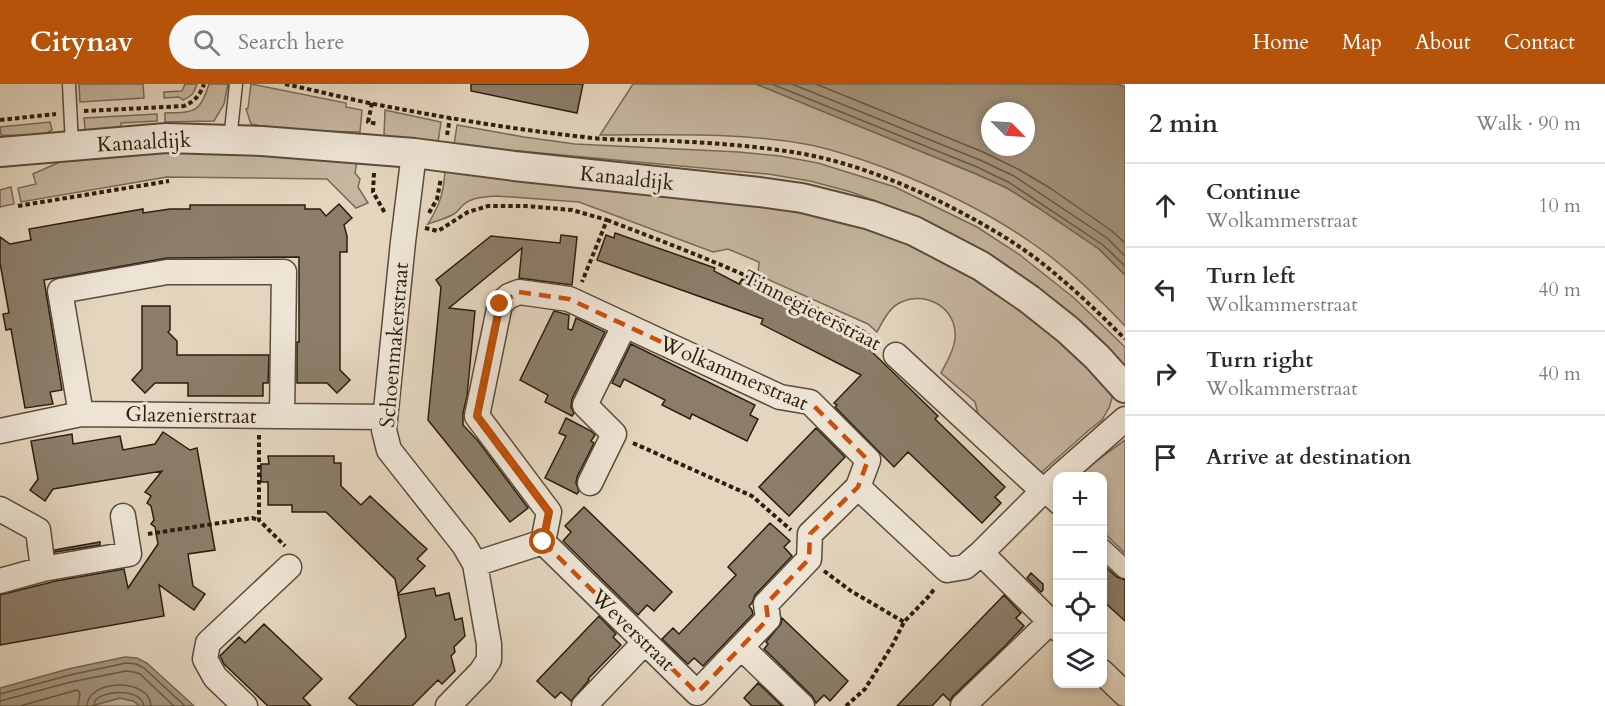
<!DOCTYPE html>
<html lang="en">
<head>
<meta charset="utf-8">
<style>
  body { margin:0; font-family:Cardo,serif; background:#f7f7f7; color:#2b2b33 }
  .controls { position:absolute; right:18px; bottom:18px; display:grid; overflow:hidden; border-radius:12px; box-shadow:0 3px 9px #0003 }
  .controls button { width:54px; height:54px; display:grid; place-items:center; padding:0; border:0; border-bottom:2px solid #e1e1e2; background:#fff; color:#2b2b33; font:30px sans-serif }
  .compass { position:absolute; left:981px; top:18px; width:54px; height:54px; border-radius:50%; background:#fff; box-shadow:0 3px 9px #0003; rotate:114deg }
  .stop { position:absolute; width:18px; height:18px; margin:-14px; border:4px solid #b45309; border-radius:50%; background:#fff }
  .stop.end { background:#b45309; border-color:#fff; box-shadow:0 2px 6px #0008 }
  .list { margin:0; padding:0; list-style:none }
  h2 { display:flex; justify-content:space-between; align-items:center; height:78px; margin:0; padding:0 24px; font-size:26px }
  h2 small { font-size:20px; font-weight:400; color:#7c7c81 }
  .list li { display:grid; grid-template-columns:39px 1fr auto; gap:18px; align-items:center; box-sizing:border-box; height:84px; padding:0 24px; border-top:2px solid #e1e1e2 }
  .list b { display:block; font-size:22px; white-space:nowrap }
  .list p { margin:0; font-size:20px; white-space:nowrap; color:#7c7c81 }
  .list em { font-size:20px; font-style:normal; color:#7c7c81 }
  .icon { flex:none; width:33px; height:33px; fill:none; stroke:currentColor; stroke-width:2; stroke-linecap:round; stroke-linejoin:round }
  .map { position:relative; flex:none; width:1125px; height:622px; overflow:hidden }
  header { display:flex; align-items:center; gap:36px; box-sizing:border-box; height:84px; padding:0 30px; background:#b45309; color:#fff }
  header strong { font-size:28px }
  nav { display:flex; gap:33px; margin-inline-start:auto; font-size:21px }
  .search { width:420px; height:54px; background:#f7f7f7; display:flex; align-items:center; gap:15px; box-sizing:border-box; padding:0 21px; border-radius:33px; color:#7c7c81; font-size:22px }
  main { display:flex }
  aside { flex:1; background:#fff }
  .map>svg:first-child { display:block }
  .green { fill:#c5b6a0; stroke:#786a56; stroke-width:1.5 }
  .water { fill:#a59781; stroke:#746752; stroke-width:1.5; fill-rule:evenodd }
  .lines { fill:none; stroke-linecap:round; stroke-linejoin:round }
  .shore { stroke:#685a46; stroke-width:1.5 }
  .building { fill:#8b7d69; stroke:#2b1e0c; stroke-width:1.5 }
  .service-casing { stroke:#594c38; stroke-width:15 }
  .pedestrian-casing { stroke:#594c38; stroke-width:21 }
  .minor-casing { stroke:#594c38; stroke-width:27 }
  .tertiary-casing { stroke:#594c38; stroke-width:32 }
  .path { stroke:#2b1e0c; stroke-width:4; stroke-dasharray:4.5 3; stroke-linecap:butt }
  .service { stroke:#ede4d5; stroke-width:12 }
  .pedestrian { stroke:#ede4d5; stroke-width:18 }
  .minor { stroke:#ede4d5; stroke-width:24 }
  .tertiary { stroke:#ede4d5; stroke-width:28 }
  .route { stroke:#b45309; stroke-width:8 }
  .marked { fill:none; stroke:#cc500c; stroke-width:4.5; stroke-dasharray:12 8; stroke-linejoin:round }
  .labels { text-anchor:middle; stroke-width:6; stroke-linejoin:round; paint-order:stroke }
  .street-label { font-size:21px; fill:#2b1e0c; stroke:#ede4d5 }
</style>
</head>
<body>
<header>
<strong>Citynav</strong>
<div class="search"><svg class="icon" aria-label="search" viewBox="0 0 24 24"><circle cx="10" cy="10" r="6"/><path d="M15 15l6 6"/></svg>Search here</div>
<nav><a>Home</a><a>Map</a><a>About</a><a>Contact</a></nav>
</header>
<main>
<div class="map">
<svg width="1125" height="622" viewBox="0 0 1125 622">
  <rect width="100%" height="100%" fill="#e4d5be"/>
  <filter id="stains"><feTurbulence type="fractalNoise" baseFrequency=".00333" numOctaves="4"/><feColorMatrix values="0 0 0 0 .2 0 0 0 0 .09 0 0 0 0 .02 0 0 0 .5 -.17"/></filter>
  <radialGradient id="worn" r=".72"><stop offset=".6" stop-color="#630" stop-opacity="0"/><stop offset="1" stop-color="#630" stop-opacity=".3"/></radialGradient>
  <path class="green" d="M79 0H143L144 14 80 18Z
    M185 0H197C194 9 192 12 183 16L179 13 164 14V8L182 7Z
    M209 0H228L224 20 214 37 165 38V29C194 28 200 30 209 0Z
    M251 0 346 19V23L362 26 360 48 256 46 257 41 251 40 246 25 248 24Z
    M633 0H756L974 89 1007 104 1037 123 1099 165 1125 191V242C1096 211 1065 181 1029 157 986 127 937 104 888 85 861 75 833 65 805 60 737 48 668 51 600 51Z
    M385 26 441 38 438 58 384 52Z
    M157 30V37L121 39V46L87 47 85 45 84 34Z
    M50 38 52 46 42 52 1 51 0 43Z
    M457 41 524 53 575 60 739 68 780 72 818 79 895 103 977 143 1020 171 1074 214 1125 263V281L1124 283 1065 225 1034 201 971 161 894 124 851 108 810 97 768 90 454 61Z
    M180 67H221L357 78 355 89 360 95 358 103 368 119 356 124 327 95 167 93 21 118 18 104 36 100 33 90 62 77Z
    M450 87 763 116 876 142 1002 205 1110 302 1112 314 1109 324 1102 336 1089 346 1034 395 982 345 975 318 941 289C946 279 954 267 955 255 958 222 922 204 896 221 887 227 882 239 877 248L868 240 758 191 759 178 728 165 713 168 579 118 496 112C484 113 472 113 463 121 459 125 457 129 452 131 445 135 436 137 428 140 440 120 443 111 445 88Z
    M11 103 14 120 0 123V106Z
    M1125 356V469L1103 448 1102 392H1076Z
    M120 614 133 617 140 622H91Z"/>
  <path class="water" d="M756 0H1118L1125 3V191L1099 165 1037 123 1007 104 974 89ZM990 27H1026V63H990Z
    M125 573 137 574 147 579 194 622H140L133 617 120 614 91 622H0V604L68 585Z"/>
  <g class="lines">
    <path class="shore" d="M772 0 977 83 1010 99 1103 161 1125 182
      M792 0 980 76 1014 92 1107 154 1125 172
      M816 0 983 68 1018 85 1050 104 1112 147 1125 159
      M0 610 70 591 126 579 136 580 144 584 185 622
      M0 617 71 598 126 587 134 588 140 590 174 622
      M20 622 77 606 80 609 78 622
      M87 622C88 595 149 593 151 622
      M94 622C95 620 94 618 95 617 101 607 141 603 144 622"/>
  </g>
  <path class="building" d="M471 0H583L577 29 471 7Z
    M339 120 352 134 344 141 347 152V168H340V286L350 296 337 309 327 299H297V258H299V173L167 174 44 196 62 306 50 308 53 320 25 324 11 245 6 246 3 230 9 229 0 179V153L10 160 31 156 29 145 143 125V129L170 125H190V121H305V125H320L326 132Z
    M615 149 715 184 714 187 739 200 742 195 863 256 861 261 869 265 938 332 935 335 1005 403 995 413 1001 419 982 439 908 368 894 383 835 323 837 321 834 319 861 291 761 240 763 235 597 176 606 151 614 154Z
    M561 151 577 153 572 201 519 194 522 164 449 224 475 227 467 312 463 329V341L478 357 528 424 510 438 428 336 441 203 436 196 491 152 560 159Z
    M142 222H170V246L168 248 177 257V271H269L268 299H263V312H188V299H155L145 309 132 296 142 285Z
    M554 227 569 231 568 245 572 246 576 234 605 248 572 315 571 323 574 329 572 332 545 318 548 311 520 296Z
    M631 260 755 321 750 331 758 335 747 357 692 330 690 335 662 321 665 316 624 295 620 303 612 299Z
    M566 334 591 347 595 351 591 357 594 359 577 393 576 399 579 407 577 410 545 394 566 352 559 349Z
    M816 344 845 373 789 432 759 403Z
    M163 348 190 366 197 364 215 466 188 470 193 502 205 510 194 526 159 501 164 532 0 561V511L56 497 124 485 128 504 158 460 155 443 151 440 154 436 151 422 147 419 151 412 145 408 162 387 53 405 45 417 30 406 38 395 31 357 72 350 73 360 120 352 123 366 155 360Z
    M268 372H334V379H341V402L361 421 370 412 418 457 427 465 417 475 425 482 398 510 395 495 326 428H292V421H268V398H261V380H269Z
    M584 423 672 508 654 527 647 521 638 531 563 457 571 448 565 442Z
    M770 439 790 457 784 463 792 472 755 511 752 519 749 522 752 526 753 530 703 582 694 574 688 580 662 555 673 544 679 550 736 491 728 483Z
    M100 458V461L55 468V466Z
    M1102 480 1117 493 1125 496V537L1102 516Z
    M1031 489 1043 500V506L1041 508 1027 494Z
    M434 504 436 512 449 509 455 536 462 534 465 552 454 563 455 568 451 572 455 587 442 600 438 596 412 622H358L349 614 406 553 398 511Z
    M1004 511 1021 529 1016 534 1024 542 1005 562 953 612 950 617 943 610 932 622H897Z
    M599 532 616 550 613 553 621 561 588 595 589 596 571 617 561 608 555 614 537 597Z
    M782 534 848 597 830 617 824 611 816 619 812 612 764 565 768 560 766 558 781 540Z
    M264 540 322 595 303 614 311 622H268L224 580 220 572 239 553 245 559Z
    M758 599 782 622H752L744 614Z"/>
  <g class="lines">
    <defs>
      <path id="service" d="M69 0 72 61
        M230 56 236 0"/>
      <path id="pedestrian" d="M1043 407 1058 421
        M1102 464 1125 485"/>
      <path id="minor" d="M414 69 403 158 384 346 389 366 464 461 475 480 489 560V576L481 588 448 622
        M896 271 1043 407
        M81 330 60 207 167 188H284L282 332
        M0 347 81 330 385 333
        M1060 392 1125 335
        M590 399 614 350 585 321 624 242
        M0 425 38 446 43 485
        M543 458 549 428 477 332 500 220 509 212 519 208 569 215 780 313 810 318 868 376 858 403
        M981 469 1058 545
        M475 480 543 458 697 609 768 535 766 520 809 475 810 450 858 403 947 486 965 483 981 469 1043 407 1058 394
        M0 497 43 485 129 470 123 432
        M741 563 802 622
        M1102 588 1125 610
        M245 622 215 593 205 575 208 559 289 483
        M584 622 645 558
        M963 622 1050 538"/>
      <path id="tertiary" d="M0 68 166 54 262 57 414 69 514 82 759 108 802 114 870 131 914 147 981 182 1029 215 1068 246 1097 273 1125 304"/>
    </defs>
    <use href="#service" class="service-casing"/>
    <use href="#pedestrian" class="pedestrian-casing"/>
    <use href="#minor" class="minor-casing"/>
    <use href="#tertiary" class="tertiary-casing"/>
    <path class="path" d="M285 0C313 6 341 13 369 19 440 33 511 45 584 53 606 56 629 56 652 56 693 58 736 60 778 66 837 73 892 94 945 120 978 137 1009 154 1038 176 1069 200 1097 227 1125 255
      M372 19 368 38 378 40
      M84 27 184 22C195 17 200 11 204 0
      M0 36 56 30
      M447 51 450 34
      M374 89 373 108 385 129
      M18 122 169 97
      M429 129 437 115 441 94
      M607 136C675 162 743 188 809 221 834 233 860 243 881 260
      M425 144 438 147 468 128 488 122H526L572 126 607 136 582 198
      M259 351V436L285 462
      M633 359 752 412 791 446
      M148 450 252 434 259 436
      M824 487 851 507 904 538
      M846 622 865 605 893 560 904 538 929 512 935 504"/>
    <use href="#service" class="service"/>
    <use href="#pedestrian" class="pedestrian"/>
    <use href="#minor" class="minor"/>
    <use href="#tertiary" class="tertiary"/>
  </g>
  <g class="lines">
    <path class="route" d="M500 220 477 332 549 428 543 458"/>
  </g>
  <path class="marked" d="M519 208 569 215 780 313 810 318 868 376 858 403 810 450 809 475 766 520 768 535 697 609 543 458 549 428 477 332 500 220Z"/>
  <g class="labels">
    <g class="street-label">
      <text transform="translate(144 58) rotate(-3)" y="7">Kanaaldijk</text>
      <text transform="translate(627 94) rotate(6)" y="7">Kanaaldijk</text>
      <text transform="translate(812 226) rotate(27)" y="7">Tinnegieterstraat</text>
      <text transform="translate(394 261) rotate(-85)" y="7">Schoenmakerstraat</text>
      <text transform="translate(734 289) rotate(23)" y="7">Wolkammerstraat</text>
      <text transform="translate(191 331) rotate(1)" y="7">Glazenierstraat</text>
      <text transform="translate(633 546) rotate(44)" y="7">Weverstraat</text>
    </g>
  </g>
  <rect width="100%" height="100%" filter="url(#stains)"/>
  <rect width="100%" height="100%" fill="url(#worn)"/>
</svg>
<div class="controls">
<button>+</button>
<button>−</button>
<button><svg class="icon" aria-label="locate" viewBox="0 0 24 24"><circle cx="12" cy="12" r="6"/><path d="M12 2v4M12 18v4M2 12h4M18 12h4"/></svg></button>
<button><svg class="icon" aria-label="layers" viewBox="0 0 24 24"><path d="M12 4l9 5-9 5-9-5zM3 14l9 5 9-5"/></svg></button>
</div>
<svg class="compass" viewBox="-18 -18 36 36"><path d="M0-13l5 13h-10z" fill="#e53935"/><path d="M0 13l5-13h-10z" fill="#7c7c81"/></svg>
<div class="stop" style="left:543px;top:458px"></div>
<div class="stop end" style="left:500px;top:220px"></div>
</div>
<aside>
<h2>2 min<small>Walk · 90 m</small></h2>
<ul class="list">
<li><svg class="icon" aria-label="ahead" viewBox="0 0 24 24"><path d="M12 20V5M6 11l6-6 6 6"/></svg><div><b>Continue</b><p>Wolkammerstraat</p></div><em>10 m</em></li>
<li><svg class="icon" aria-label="left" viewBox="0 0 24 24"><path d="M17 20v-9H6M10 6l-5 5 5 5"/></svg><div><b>Turn left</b><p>Wolkammerstraat</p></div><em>40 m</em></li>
<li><svg class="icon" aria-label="right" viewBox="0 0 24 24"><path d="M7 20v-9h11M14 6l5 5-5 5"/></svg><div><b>Turn right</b><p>Wolkammerstraat</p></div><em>40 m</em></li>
<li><svg class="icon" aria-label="arrive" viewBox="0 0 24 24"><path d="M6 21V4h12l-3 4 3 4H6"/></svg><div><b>Arrive at destination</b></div></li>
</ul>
</aside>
</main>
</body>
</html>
